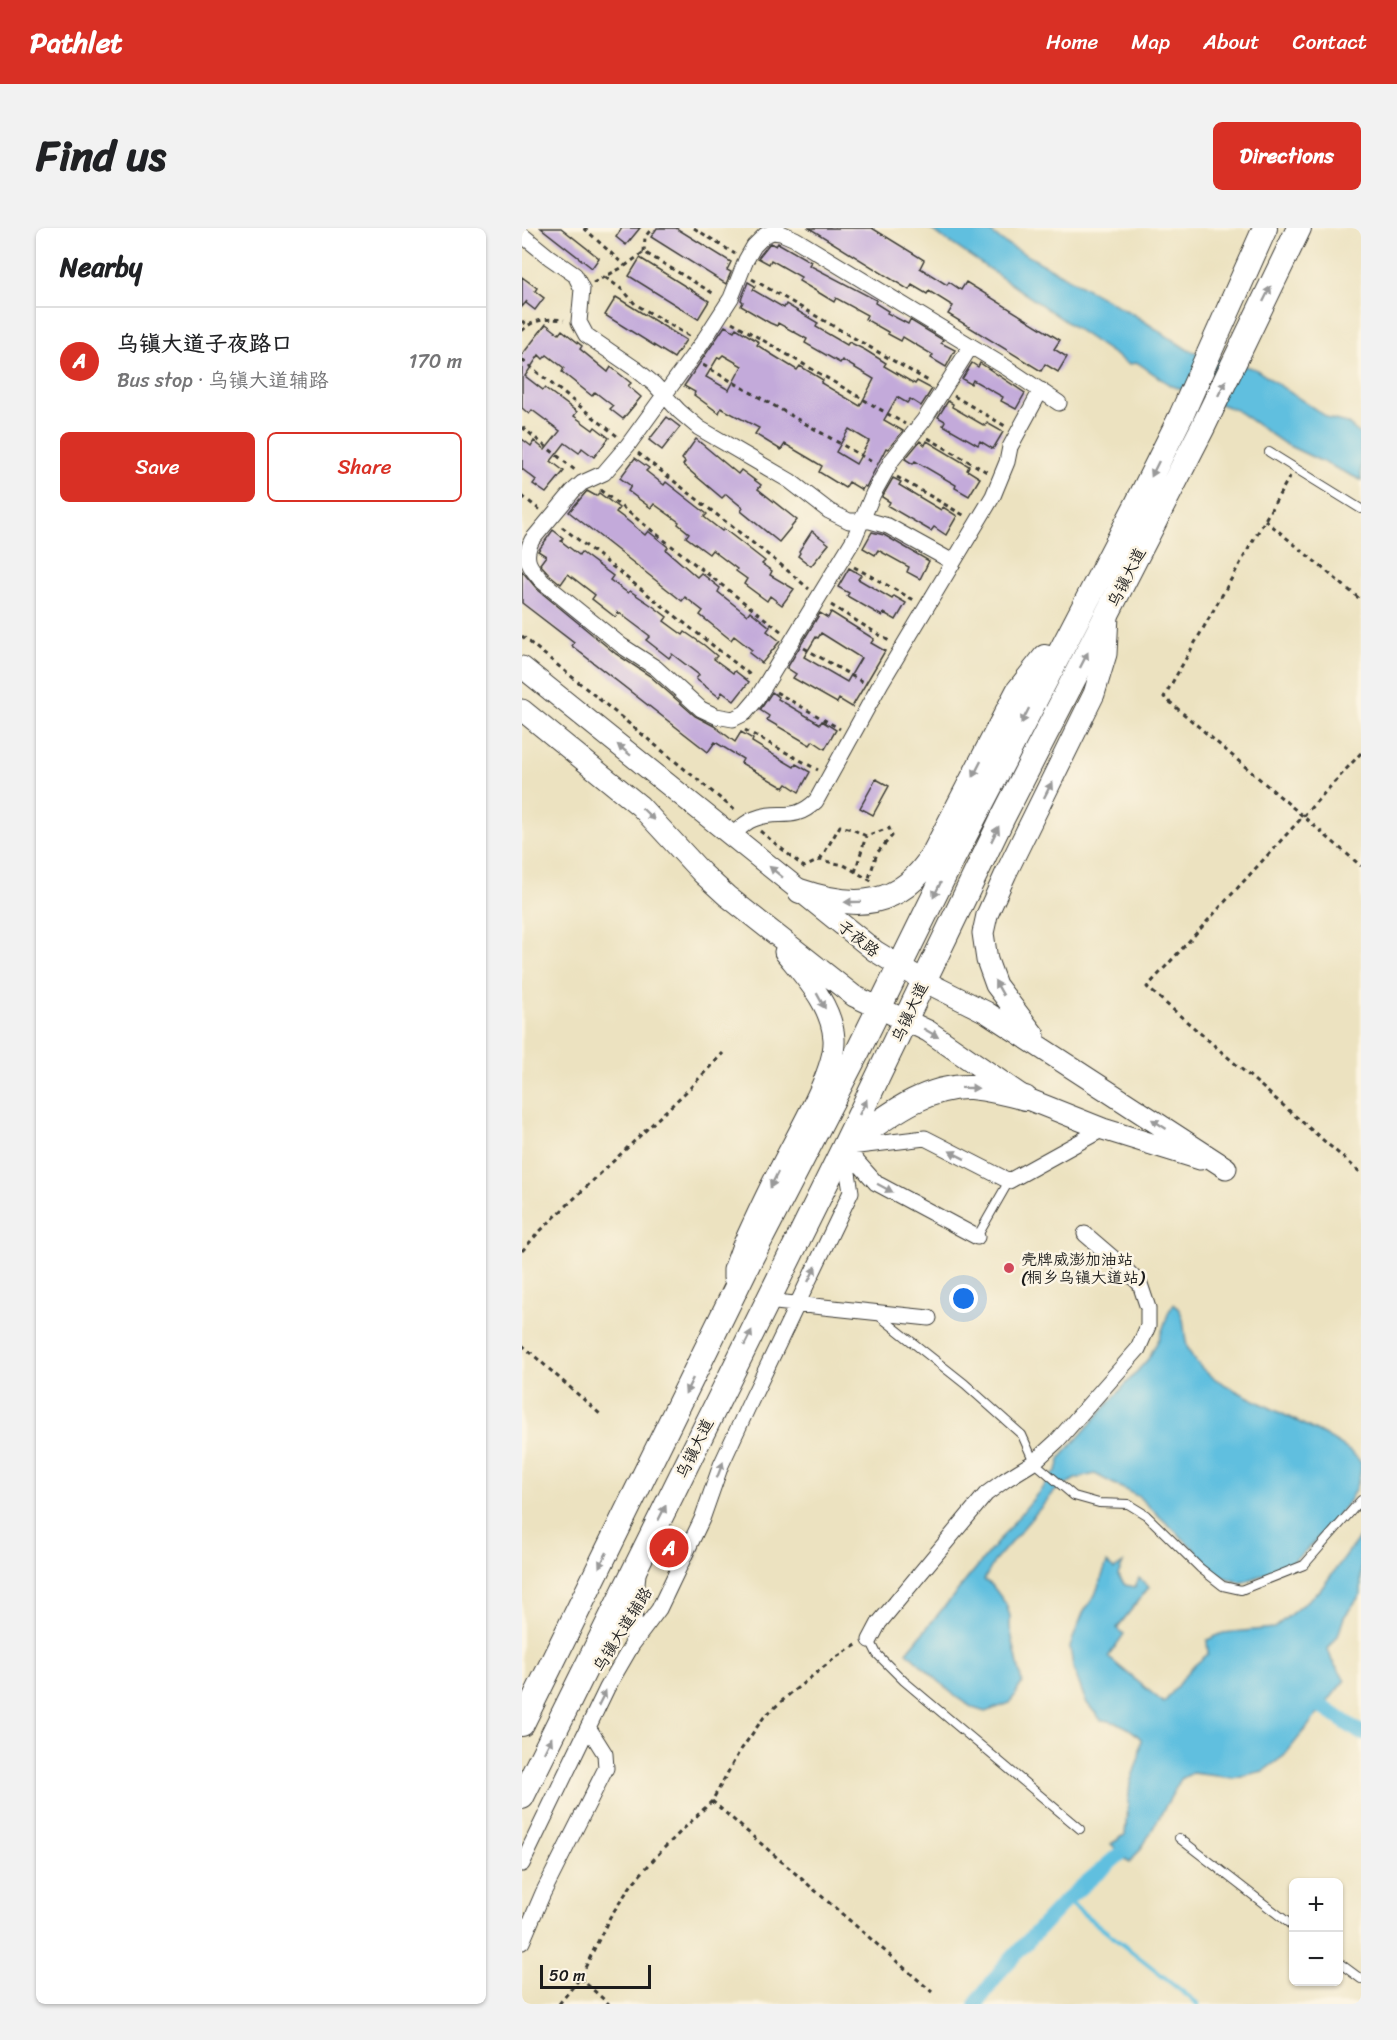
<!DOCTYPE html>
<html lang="en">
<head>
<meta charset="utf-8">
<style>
  body { margin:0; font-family:Sriracha,"LXGW WenKai TC",sans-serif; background:#f2f2f2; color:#202124 }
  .controls { position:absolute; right:18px; bottom:18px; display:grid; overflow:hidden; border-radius:9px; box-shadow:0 2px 4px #0004 }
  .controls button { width:54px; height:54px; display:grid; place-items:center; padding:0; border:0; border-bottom:2px solid #e0e0e0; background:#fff; color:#202124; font:30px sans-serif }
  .scale { position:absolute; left:18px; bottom:15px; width:111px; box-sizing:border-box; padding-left:6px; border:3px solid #1c1c1c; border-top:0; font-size:16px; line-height:21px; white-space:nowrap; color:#1c1c1c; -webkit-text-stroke:4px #fcf5e5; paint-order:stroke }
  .you { position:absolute; left:442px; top:1071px; width:21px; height:21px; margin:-15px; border:4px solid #fff; border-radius:50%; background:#1a73e8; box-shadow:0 0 0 9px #1a73e833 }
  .badge { display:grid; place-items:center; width:39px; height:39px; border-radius:50%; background:#d93025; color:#fff; font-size:20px; font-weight:700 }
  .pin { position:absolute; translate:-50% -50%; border:3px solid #fff; box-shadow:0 2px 6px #0006 }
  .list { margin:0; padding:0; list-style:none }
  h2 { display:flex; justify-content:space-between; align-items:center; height:78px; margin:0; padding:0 24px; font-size:26px }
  h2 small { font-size:20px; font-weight:400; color:#757577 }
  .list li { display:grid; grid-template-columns:39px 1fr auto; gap:18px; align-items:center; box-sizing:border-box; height:108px; padding:0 24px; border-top:2px solid #e0e0e0 }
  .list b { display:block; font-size:22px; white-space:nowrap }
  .list p { margin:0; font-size:20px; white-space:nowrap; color:#757577 }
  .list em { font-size:20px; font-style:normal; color:#757577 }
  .actions { display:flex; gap:12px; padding:18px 24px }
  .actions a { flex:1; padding:14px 0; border:2px solid #d93025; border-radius:9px; text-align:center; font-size:21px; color:#d93025 }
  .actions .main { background:#d93025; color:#fff }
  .map { position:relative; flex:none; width:839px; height:1776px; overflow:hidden; border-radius:9px }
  header { display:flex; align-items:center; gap:36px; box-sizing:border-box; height:84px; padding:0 30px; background:#d93025; color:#fff }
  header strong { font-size:28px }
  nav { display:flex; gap:33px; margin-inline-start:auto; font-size:21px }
  .intro { display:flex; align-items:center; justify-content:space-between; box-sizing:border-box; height:144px; padding:0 36px }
  h1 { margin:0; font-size:42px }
  .button { padding:15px 27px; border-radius:9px; background:#d93025; color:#fff; font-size:21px; font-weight:700 }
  main { display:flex; gap:36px; padding:0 36px }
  aside { flex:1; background:#fff; border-radius:9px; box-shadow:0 2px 4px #0004 }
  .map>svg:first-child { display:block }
  .water { fill:#60bfdf; stroke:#3e6e7e; stroke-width:1.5 }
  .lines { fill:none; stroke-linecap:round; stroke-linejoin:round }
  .stream { stroke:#60bfdf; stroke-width:4.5 }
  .canal { stroke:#60bfdf; stroke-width:15 }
  .building { fill:#c3aada; fill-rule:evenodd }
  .service-casing { stroke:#3b3a35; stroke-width:10 }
  .minor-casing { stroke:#3b3a35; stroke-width:17 }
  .secondary-casing { stroke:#3b3a35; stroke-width:23 }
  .primary-casing { stroke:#3b3a35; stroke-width:26 }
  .path { stroke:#3b3a35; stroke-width:3; stroke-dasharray:4.5 4.5; stroke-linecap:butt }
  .service { stroke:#fff; stroke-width:8 }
  .minor { stroke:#fff; stroke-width:15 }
  .secondary { stroke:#fff; stroke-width:21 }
  .primary { stroke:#fff; stroke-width:24 }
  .oneway { fill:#999 }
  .poi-dot { fill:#d1495b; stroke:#fcf5e5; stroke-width:2 }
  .labels { text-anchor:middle; stroke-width:5; stroke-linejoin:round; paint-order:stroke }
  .street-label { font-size:16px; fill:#1c1c1c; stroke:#fcf5e5 }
  .poi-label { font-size:16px; fill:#1c1c1c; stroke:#fcf5e5; text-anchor:start }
</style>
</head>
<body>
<header>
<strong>Pathlet</strong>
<nav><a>Home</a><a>Map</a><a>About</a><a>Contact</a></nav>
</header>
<div class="intro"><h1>Find us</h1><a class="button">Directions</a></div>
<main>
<aside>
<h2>Nearby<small></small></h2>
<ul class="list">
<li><span class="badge">A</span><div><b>乌镇大道子夜路口</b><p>Bus stop · 乌镇大道辅路</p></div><em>170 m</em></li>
</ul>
<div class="actions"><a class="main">Save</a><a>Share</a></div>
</aside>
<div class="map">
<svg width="839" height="1776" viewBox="0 0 839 1776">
  <rect width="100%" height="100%" fill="#fcf5e5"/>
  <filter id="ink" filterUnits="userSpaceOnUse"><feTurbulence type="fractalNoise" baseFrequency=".0167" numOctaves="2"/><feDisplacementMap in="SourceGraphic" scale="12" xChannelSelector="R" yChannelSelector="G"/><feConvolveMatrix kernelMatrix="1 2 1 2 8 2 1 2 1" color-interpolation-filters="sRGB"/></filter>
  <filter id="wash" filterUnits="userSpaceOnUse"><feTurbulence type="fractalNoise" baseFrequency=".008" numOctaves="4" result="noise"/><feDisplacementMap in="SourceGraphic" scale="24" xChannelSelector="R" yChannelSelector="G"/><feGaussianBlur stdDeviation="1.35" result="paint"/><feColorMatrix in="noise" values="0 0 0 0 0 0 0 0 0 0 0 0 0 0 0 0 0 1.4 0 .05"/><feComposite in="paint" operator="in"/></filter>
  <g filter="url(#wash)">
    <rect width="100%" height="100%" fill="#ece2c0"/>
    <path class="water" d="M407 0H464L481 14 614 88 666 122 733 141 808 191 825 195 839 207V252L763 216 714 182 648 157 616 135 606 136Z
      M652 1076C667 1089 659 1107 667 1123 670 1129 678 1139 684 1144 708 1166 834 1214 839 1236 839 1251 830 1271 820 1282 806 1298 785 1326 766 1336 751 1344 734 1349 719 1355L690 1345 673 1322 617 1269 573 1246 553 1251 533 1263 472 1334 462 1352 470 1357 484 1376 488 1388V1400L500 1455 488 1475 463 1484 451 1480 434 1469 385 1424 535 1242 539 1229 626 1131 638 1109 647 1083Z
      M839 1307V1366L822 1389 816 1408 806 1421 810 1433 823 1452 762 1528 741 1543 711 1550 670 1545 659 1551 622 1616 608 1635 589 1616 603 1607 608 1555 617 1529 619 1511C608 1499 596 1493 579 1492L564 1474 551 1439 548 1418 561 1385 573 1367 585 1335 592 1341 601 1335 596 1347 603 1357 613 1359 617 1350 627 1359 595 1400 602 1406 586 1429 642 1475 668 1441 686 1426 685 1412 701 1405 752 1400 799 1361Z"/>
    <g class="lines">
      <path class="stream" d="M544 1672 676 1776"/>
      <path class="canal" d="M786 1469 839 1505
        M454 1776 480 1741 544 1672 613 1613"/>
    </g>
    <g id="blocks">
      <path class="building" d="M19 0H39L77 30 70 40Z
        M100 0H118L104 17 94 9Z
        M135 0H154L209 34 205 42 209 44 204 56 129 9Z
        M287 0H350L402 32 398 40 425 57 427 54 439 62 444 54 538 112 532 121 545 129 536 144 523 136 519 143 426 86 431 78 407 63 405 66 390 57 387 62Z
        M248 15 254 18 256 15 289 34 287 37 354 72 353 75 366 83 365 85 386 96 388 92 421 112 419 115 433 122 424 139 409 130 411 127 381 109 379 113 366 106V104L343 91 345 87 314 70 312 74 299 66 277 53 279 49 249 32 247 36 236 30Z
        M118 30 187 73 176 91 107 48Z
        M0 49 15 60 13 63 22 70 13 82 4 75 5 73 0 79Z
        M226 54 233 58 231 62 262 80 264 76 296 95 294 99 325 117 327 114 343 122 364 135 362 138 393 156 395 153 410 161 399 178 388 171 385 175 375 169 362 192 381 203 366 221 364 220 344 259 342 258 340 262 327 254 323 260 297 244 300 238 290 232 263 216 259 222 233 206 237 200 199 180 197 185 172 167 173 164 162 158 203 98 212 103 214 100 237 114 235 117 249 126 275 142 278 138 301 152 299 155 338 178 352 151 320 132 318 135 283 115 285 111 256 95 255 98 248 95 219 78 221 74 219 72ZM201 127 220 138 207 162 184 149 196 129 198 130ZM327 201 347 213 334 236 314 224Z
        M94 69 164 112 152 130 83 87Z
        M24 96 37 106 40 102 60 118 58 121 86 144 89 139 109 155 106 158 119 169 101 191 88 181 91 178 73 164 70 168 40 144 42 140 25 127 21 131 17 127 3 148 21 162 23 160 55 184 52 188 71 202 73 199 87 210 72 229 60 220 57 225 43 215 29 233 42 243 24 265 11 256 14 252 0 241V211L9 218 12 213 23 222 38 203 10 182 7 186 0 180V127Z
        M450 135 456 139 458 135 503 165 494 181 479 173 481 169 451 152 449 156 440 151Z
        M426 173 431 176 430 179 463 198 465 195 481 204 471 221 458 213 456 217 421 197 423 193 416 189Z
        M145 189 158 199 140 222 127 212Z
        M174 211 216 246 219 242 239 257 236 261 275 292 257 314 219 283 221 280 204 266 200 270 161 237 163 234 160 231Z
        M398 213 403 217 405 213 447 238 445 242 458 250 447 268 433 260 434 257 393 233 391 236 383 231Z
        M113 230 127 240 124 243 142 257 144 254 185 286 182 289 200 303 202 301 243 333 240 336 250 343 248 347 272 361 260 377 248 368 245 373 222 356 225 351 214 343 215 341 190 322 187 326 164 309 167 305 156 296 157 294 132 276 129 280 106 263 109 258 98 250Z
        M371 250 379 254 377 257 419 282 421 279 435 288 424 307 412 299 409 303 366 278 368 274 360 269Z
        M65 263 74 268 77 265 97 280 94 284 106 293 123 307 126 303 146 319 144 322 175 349 179 345 198 360 196 364 225 387 228 383 248 399 245 403 258 413 240 435 227 425 230 422 212 408 209 412 194 400 178 387 181 383 163 369 160 373 47 284Z
        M31 302 41 310 39 313 57 327 59 324 91 348 88 352 106 365 108 363 132 379 145 389 142 393 161 407 163 404 182 417 195 428 192 431 211 445 213 443 227 454 212 473 200 464 197 469 174 451 177 447 150 426 147 430 124 412 128 408 96 384 93 389 70 371 73 367 46 346 39 356 28 347 18 336 24 328 16 323Z
        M290 303 307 316 289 338 276 328 278 325 277 323Z
        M350 304 362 307 407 333 398 351 385 344 387 339 356 322 353 327 341 320Z
        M327 340 339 347 336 351 370 371 372 368 384 375 374 392 362 385 360 388 325 368 327 365 316 359Z
        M0 343 15 361 94 426 128 448 173 488 192 498 213 514 219 504 231 511 230 514 272 539 274 536 288 544 277 564 265 556 262 560 219 535 221 531 193 514 186 524 50 418 52 415 0 375Z
        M309 384 352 411 349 415 363 423 330 479 317 471 315 475 271 450 274 446 265 440 298 385 306 390ZM299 405 339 430 325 454 282 429 294 409 296 410Z
        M250 464 257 469 256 471 298 496 300 493 314 502 303 521 291 513 288 517 245 492 247 488 238 482Z
        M354 551 367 558 351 587 338 580Z"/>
    </g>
  </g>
  <g filter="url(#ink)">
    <use href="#blocks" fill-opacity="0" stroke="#3b3a35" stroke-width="1.5"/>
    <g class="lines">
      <defs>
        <path id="service" d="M747 224 839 281
          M455 1009 487 953
          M356 1087 443 1156 500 1207 512 1234 552 1268 577 1275 606 1276 624 1287 678 1340 701 1358 719 1362 782 1337 839 1272
          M348 1412 355 1426 382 1453 558 1601
          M657 1610 772 1699
          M816 1734 839 1751"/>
        <path id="minor" d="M0 7 27 29 53 47 60 61 57 94 64 107 115 142 132 156 157 183 177 200 268 253 307 283 327 293H348L366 298 431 334
          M449 118 402 192 370 232 351 266 332 311 234 472 223 485 211 491 194 488 179 481 134 440 100 418 21 354C8 340 0 331 10 312L51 263 60 255 82 245 106 217 180 115 209 70 224 32 232 18 243 7 251 4 259 5 273 11 485 140 537 175
          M210 608C216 602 223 594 232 591 257 580 270 596 294 573L359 455 471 268 485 234 488 219 519 162
          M322 919 354 955 455 1009
          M328 919 403 910 487 953 581 901
          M244 1073 407 1090
          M348 1412 357 1395 464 1266 483 1252 512 1234 535 1213 616 1121 626 1098V1080L618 1056 598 1036 563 1006
          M110 1417 116 1345
          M0 1636 85 1460 110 1417 137 1381 180 1291 199 1237 225 1181 329 964 322 919
          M0 1714 21 1665 84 1540 83 1526 66 1499"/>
        <path id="secondary" d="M0 439 353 723 402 753 464 784 704 940
          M0 482 118 578 180 645 205 668 332 768 406 803 503 870 581 901 678 931
          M512 807 474 757 465 732 461 705 465 687 484 645 572 466 584 426 586 387
          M212 1050V1042L220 1020C232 994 244 967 258 941 273 910 314 844 312 811 310 777 283 749 263 724"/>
        <path id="primary" d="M278 663C333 682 378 680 411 627L496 463 523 429
          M322 919C360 893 400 857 449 859 467 861 485 865 503 870
          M0 1496 227 1034 336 823 425 642 614 278 659 188 743 0
          M0 1569 322 919 481 589 680 201 777 0"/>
      </defs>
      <use href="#service" class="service-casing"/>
      <use href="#minor" class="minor-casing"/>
      <use href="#secondary" class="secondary-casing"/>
      <use href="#primary" class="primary-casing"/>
      <path class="path" d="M62 0 103 38
        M172 0 213 26
        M122 24 123 9 130 0
        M83 49 102 63 113 76 167 108
        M230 51 408 154
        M71 55 103 38 122 24 194 67
        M0 93 5 97
        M210 94 383 196
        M0 103C10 91 28 90 42 92
        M0 132 95 208
        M181 137 352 235
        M432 168 483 198
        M0 199 54 243
        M406 210 465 244
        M116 225 259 337 287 361
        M768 248 642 469 839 638
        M375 249 443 288
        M78 262 260 404
        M0 268 18 282
        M743 292 839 372
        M40 299 231 449
        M332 339 392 372
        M309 377 367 413
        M0 408 215 584
        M282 420 344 456
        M254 464 318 501
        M223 502 296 542
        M839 525 625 759 839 945
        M238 603 282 639 298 632 322 637 351 654
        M298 632 318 598 330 601 344 608 367 600 370 608 355 625 347 650
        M333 644 344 608
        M0 1023 16 1005 168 860 201 825
        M0 1117 78 1186
        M190 1573 410 1764
        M58 1750 87 1776
        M37 1776 58 1750 88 1689 110 1656 140 1622 190 1573 216 1526 242 1489 269 1465 313 1430 336 1416"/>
      <use href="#service" class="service"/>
      <use href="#minor" class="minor"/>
      <use href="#secondary" class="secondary"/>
      <use href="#primary" class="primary"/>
    </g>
    <defs><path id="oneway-solid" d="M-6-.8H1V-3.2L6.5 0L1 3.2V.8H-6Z" transform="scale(1.5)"/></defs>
    <g class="oneway">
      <use href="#oneway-solid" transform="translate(745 66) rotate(-64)"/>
      <use href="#oneway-solid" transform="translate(700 160) rotate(-64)"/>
      <use href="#oneway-solid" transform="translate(633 241) rotate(116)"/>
      <use href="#oneway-solid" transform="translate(562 432) rotate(-63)"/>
      <use href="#oneway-solid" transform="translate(503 488) rotate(117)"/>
      <use href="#oneway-solid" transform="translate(102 522) rotate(-141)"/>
      <use href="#oneway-solid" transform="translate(455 541) rotate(117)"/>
      <use href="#oneway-solid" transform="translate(526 562) rotate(-63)"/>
      <use href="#oneway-solid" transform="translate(126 586) rotate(44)"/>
      <use href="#oneway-solid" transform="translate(473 606) rotate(-64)"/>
      <use href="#oneway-solid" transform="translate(254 644) rotate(-141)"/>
      <use href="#oneway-solid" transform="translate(415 662) rotate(116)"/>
      <use href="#oneway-solid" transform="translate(331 674) rotate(179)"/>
      <use href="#oneway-solid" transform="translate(477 760) rotate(-120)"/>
      <use href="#oneway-solid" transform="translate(299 773) rotate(61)"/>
      <use href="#oneway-solid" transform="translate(409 805) rotate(30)"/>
      <use href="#oneway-solid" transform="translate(448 860) rotate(1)"/>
      <use href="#oneway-solid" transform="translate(341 879) rotate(-64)"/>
      <use href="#oneway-solid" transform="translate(637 896) rotate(-147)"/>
      <use href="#oneway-solid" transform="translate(435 927) rotate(-153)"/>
      <use href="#oneway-solid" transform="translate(252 952) rotate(116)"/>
      <use href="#oneway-solid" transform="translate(363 960) rotate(28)"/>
      <use href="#oneway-solid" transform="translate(290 1046) rotate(-64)"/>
      <use href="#oneway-solid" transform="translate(226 1110) rotate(-64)"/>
      <use href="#oneway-solid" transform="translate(167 1158) rotate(116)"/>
      <use href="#oneway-solid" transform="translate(198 1242) rotate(-69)"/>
      <use href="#oneway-solid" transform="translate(140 1285) rotate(-63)"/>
      <use href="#oneway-solid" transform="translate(81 1332) rotate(117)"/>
      <use href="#oneway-solid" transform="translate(80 1470) rotate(-64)"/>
      <use href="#oneway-solid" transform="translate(26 1517) rotate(-64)"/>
    </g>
  </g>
  <circle class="poi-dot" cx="487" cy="1040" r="6"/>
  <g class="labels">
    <g class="street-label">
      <text transform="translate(604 349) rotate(-63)" y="6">乌镇大道</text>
      <text transform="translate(337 710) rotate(38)" y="6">子夜路</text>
      <text transform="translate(387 784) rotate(-65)" y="6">乌镇大道</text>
      <text transform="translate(172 1220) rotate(-64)" y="6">乌镇大道</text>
      <text transform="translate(100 1401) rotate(-58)" y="6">乌镇大道辅路</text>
    </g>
    <g class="poi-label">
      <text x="499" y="1037">壳牌威澎加油站<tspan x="499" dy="18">(桐乡乌镇大道站)</tspan></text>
    </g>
  </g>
</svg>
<div class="controls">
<button>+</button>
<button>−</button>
</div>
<div class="scale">50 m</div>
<div class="you"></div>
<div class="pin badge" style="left:147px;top:1320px">A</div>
</div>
</main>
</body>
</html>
